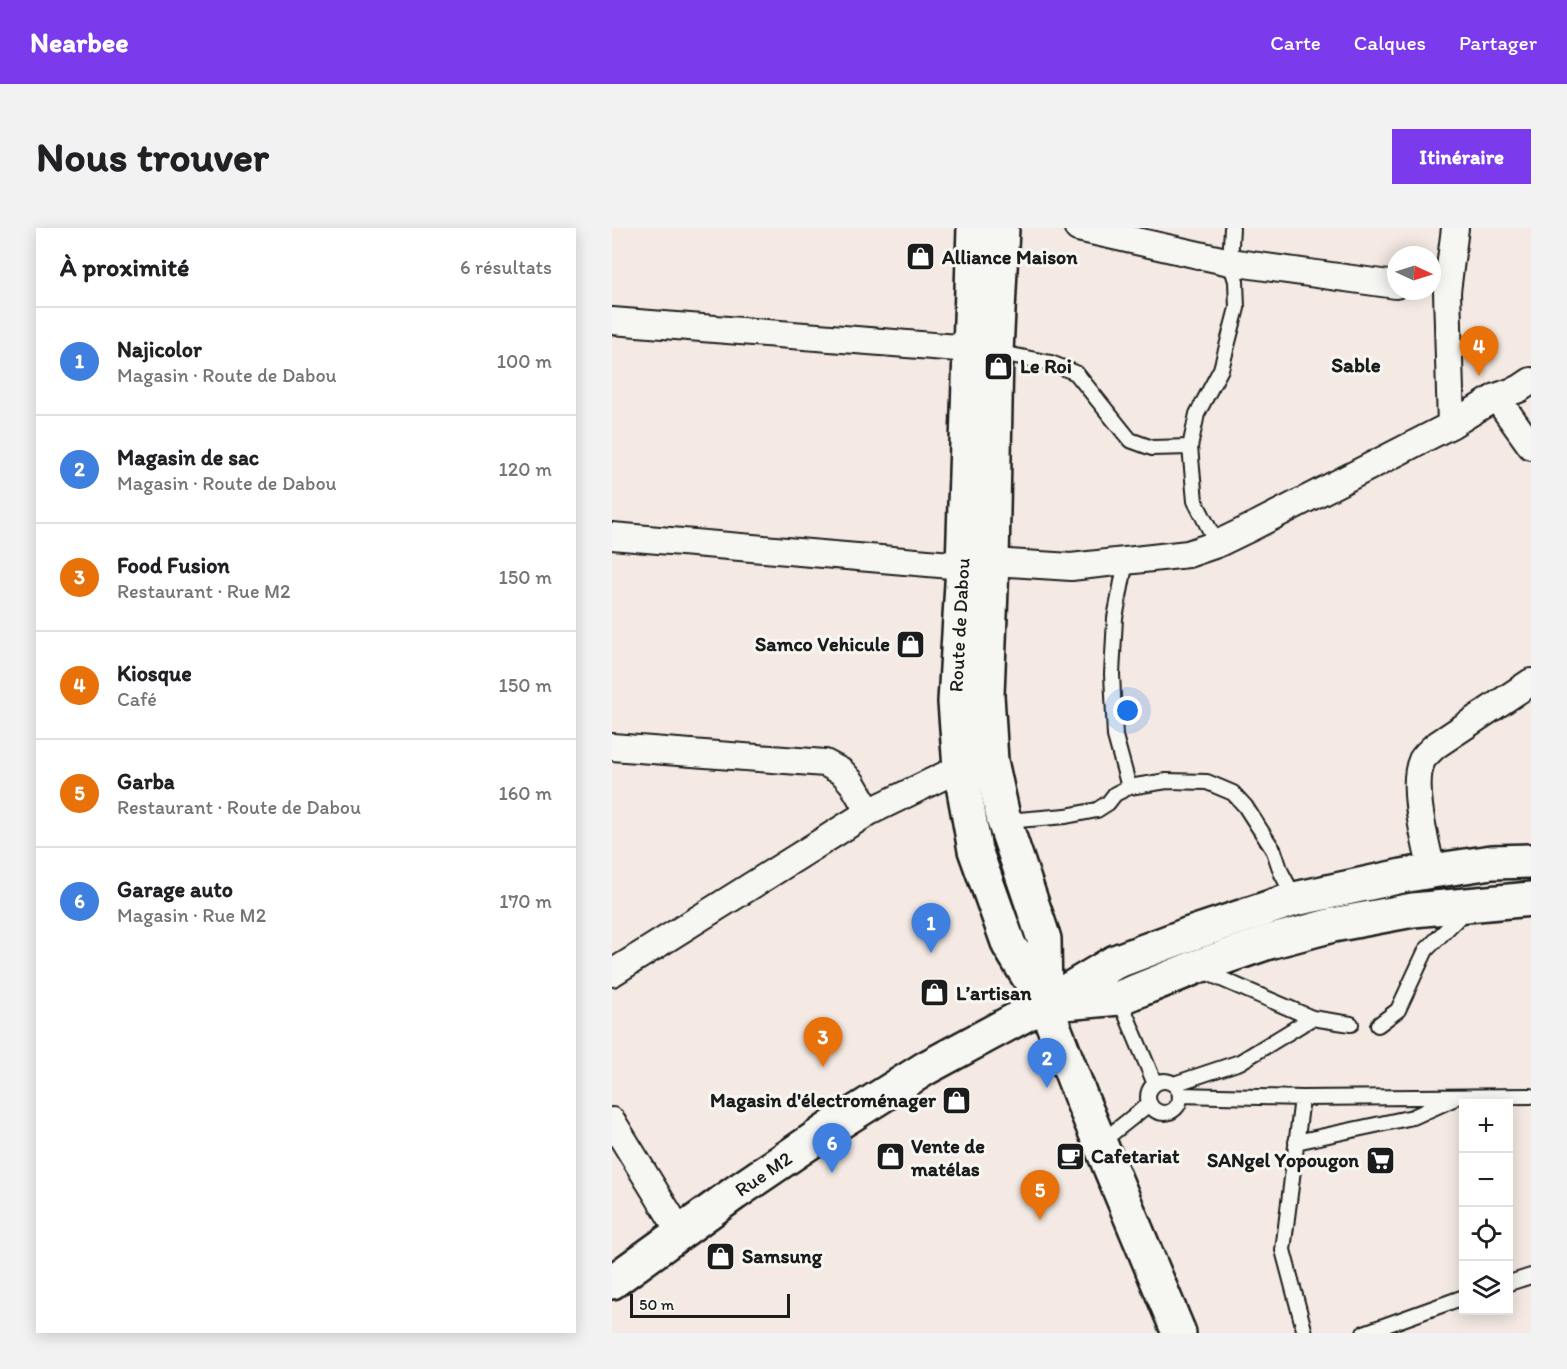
<!DOCTYPE html>
<html lang="fr">
<head>
<meta charset="utf-8">
<style>
  body { margin:0; font-family:Itim,sans-serif; background:#f2f2f2; color:#202124 }
  .controls { position:absolute; right:18px; bottom:18px; display:grid; overflow:hidden; border-radius:0px; box-shadow:0 3px 15px #0003 }
  .controls button { width:54px; height:54px; display:grid; place-items:center; padding:0; border:0; border-bottom:2px solid #e0e0e0; background:#fff; color:#202124; font:30px sans-serif }
  .compass { position:absolute; left:775px; top:18px; width:54px; height:54px; border-radius:50%; background:#fff; box-shadow:0 3px 15px #0003; rotate:94deg }
  .scale { position:absolute; left:18px; bottom:15px; width:160px; box-sizing:border-box; padding-left:6px; border:3px solid #1c1c1c; border-top:0; font-size:16px; line-height:21px; white-space:nowrap; color:#1c1c1c; -webkit-text-stroke:4px #f6f6f2; paint-order:stroke }
  .you { position:absolute; left:516px; top:483px; width:21px; height:21px; margin:-15px; border:4px solid #fff; border-radius:50%; background:#1a73e8; box-shadow:0 0 0 9px #1a73e833 }
  .badge { display:grid; place-items:center; width:39px; height:39px; border-radius:50%; background:#7c3aed; color:#fff; font-size:20px; font-weight:700 }
  .pin { position:absolute; translate:-50% -50px; filter:drop-shadow(0 2px 3px #0008) }
  .pin::after { content:''; position:absolute; top:32px; width:21px; height:18px; background:inherit; clip-path:polygon(0 0,100% 0,50% 100%) }
  .list { margin:0; padding:0; list-style:none }
  h2 { display:flex; justify-content:space-between; align-items:center; height:78px; margin:0; padding:0 24px; font-size:26px }
  h2 small { font-size:20px; font-weight:400; color:#757577 }
  .list li { display:grid; grid-template-columns:39px 1fr auto; gap:18px; align-items:center; box-sizing:border-box; height:108px; padding:0 24px; border-top:2px solid #e0e0e0 }
  .list b { display:block; font-size:22px; white-space:nowrap }
  .list p { margin:0; font-size:20px; white-space:nowrap; color:#757577 }
  .list em { font-size:20px; font-style:normal; color:#757577 }
  .icon { flex:none; width:33px; height:33px; fill:none; stroke:currentColor; stroke-width:2; stroke-linecap:round; stroke-linejoin:round }
  .map { position:relative; flex:none; width:919px; height:1105px; overflow:hidden; border-radius:0px }
  header { display:flex; align-items:center; gap:36px; box-sizing:border-box; height:84px; padding:0 30px; background:#7c3aed; color:#fff }
  header strong { font-size:28px }
  nav { display:flex; gap:33px; margin-inline-start:auto; font-size:21px }
  .intro { display:flex; align-items:center; justify-content:space-between; box-sizing:border-box; height:144px; padding:0 36px }
  h1 { margin:0; font-size:42px }
  .button { padding:15px 27px; border-radius:0px; background:#7c3aed; color:#fff; font-size:21px; font-weight:700 }
  main { display:flex; gap:36px; padding:0 36px }
  aside { flex:1; background:#fff; border-radius:0px; box-shadow:0 3px 15px #0003 }
  .map>svg:first-child { display:block }
  .lines { fill:none; stroke-linecap:round; stroke-linejoin:round }
  .lane-casing { stroke:#1c1c1c; stroke-width:18 }
  .street-casing { stroke:#1c1c1c; stroke-width:30 }
  .secondary-casing { stroke:#1c1c1c; stroke-width:38 }
  .lane { stroke:#f6f6f2; stroke-width:14 }
  .street { stroke:#f6f6f2; stroke-width:26 }
  .secondary { stroke:#f6f6f2; stroke-width:33 }
  .labels { text-anchor:middle; stroke-width:6; stroke-linejoin:round; paint-order:stroke }
  .poi-label { font-size:20px; font-weight:bold; fill:#1c1c1c; stroke:#f6f6f2; text-anchor:start }
  .street-label { font-size:20px; fill:#1c1c1c; stroke:#f6f6f2 }
  .neighbourhood-label { font-size:21px; font-weight:bold; fill:#1c1c1c; stroke:#f6f6f2 }
</style>
</head>
<body>
<header>
<strong>Nearbee</strong>
<nav><a>Carte</a><a>Calques</a><a>Partager</a></nav>
</header>
<div class="intro"><h1>Nous trouver</h1><a class="button">Itinéraire</a></div>
<main>
<aside>
<h2>À proximité<small>6 résultats</small></h2>
<ul class="list">
<li><span class="badge" style="background:#3f7fe0">1</span><div><b>Najicolor</b><p>Magasin · Route de Dabou</p></div><em>100 m</em></li>
<li><span class="badge" style="background:#3f7fe0">2</span><div><b>Magasin de sac</b><p>Magasin · Route de Dabou</p></div><em>120 m</em></li>
<li><span class="badge" style="background:#e8710a">3</span><div><b>Food Fusion</b><p>Restaurant · Rue M2</p></div><em>150 m</em></li>
<li><span class="badge" style="background:#e8710a">4</span><div><b>Kiosque</b><p>Café</p></div><em>150 m</em></li>
<li><span class="badge" style="background:#e8710a">5</span><div><b>Garba</b><p>Restaurant · Route de Dabou</p></div><em>160 m</em></li>
<li><span class="badge" style="background:#3f7fe0">6</span><div><b>Garage auto</b><p>Magasin · Rue M2</p></div><em>170 m</em></li>
</ul>
</aside>
<div class="map">
<svg width="919" height="1105" viewBox="0 0 919 1105">
  <rect width="100%" height="100%" fill="#f4e9e3"/>
  <filter id="ink" filterUnits="userSpaceOnUse"><feTurbulence type="fractalNoise" baseFrequency=".0167" numOctaves="2"/><feDisplacementMap in="SourceGraphic" scale="12" xChannelSelector="R" yChannelSelector="G"/><feConvolveMatrix kernelMatrix="1 2 1 2 8 2 1 2 1" color-interpolation-filters="sRGB"/></filter>
  <g filter="url(#ink)">
    <g class="lines">
      <defs>
        <path id="lane" d="M384 124 439 135 464 145 518 212 540 220 578 219
          M605 316 583 273 578 219 585 186 609 141 625 80 624 53 618 34 620 0
          M514 333 503 390 500 446 503 508 517 559
          M393 593 454 588 485 582 496 575 503 566 517 559 555 553 595 554 621 565 633 578 662 623 669 644 683 671
          M591 743 700 790 739 796
          M507 770 543 856
          M766 797 786 782 814 722 852 684
          M536 869a16 16 0 1 1 32 0a16 16 0 1 1-32 0Z
          M562 856 628 834 700 790
          M568 867 690 870 919 868
          M690 870 671 1022 693 1105
          M684 914 801 889 841 871
          M488 915 537 876
          M897 1055 919 1048
          M752 1105 852 1069"/>
        <path id="street" d="M466 0 618 34 784 57
          M0 93 359 121
          M884 169 919 218
          M839 197 835 64 843 0
          M0 308 351 338
          M380 334 459 339 576 326 605 316 638 300 839 197 884 169 907 161 919 153
          M0 519 213 535 230 544 240 555 257 584
          M820 643C814 615 798 558 810 532 813 527 819 522 823 518L919 454
          M0 745 257 584 348 540
          M0 893 68 1004"/>
        <g id="secondary">
          <path d="M362 0 351 338 343 474 348 540 363 622 397 717 433 776 470 872 567 1105"/>
          <path d="M390 0 384 124 380 334 375 467 379 533 392 593 432 711 433 775"/>
          <path d="M441 776 507 770 584 739 657 714 721 697 801 682 919 671"/>
          <path id="s1" d="M0 1054 123 965 220 899 314 840 433 776 503 734 575 707 683 671 790 648 820 643 880 634 919 633"/>
        </g>
      </defs>
      <use href="#lane" class="lane-casing"/>
      <use href="#street" class="street-casing"/>
      <use href="#secondary" class="secondary-casing"/>
      <use href="#lane" class="lane"/>
      <use href="#street" class="street"/>
      <use href="#secondary" class="secondary"/>
    </g>
  </g>
  <defs>
    <symbol id="shop-square" viewBox="-11 -11 22 22"><rect x="-9" y="-9" width="18" height="18" rx="4" fill="#1c1c1c" stroke="#f6f6f2"/><path d="M-5-2.5h2.3a2.7 3.5 0 0 1 5.4 0H5L5.5 6h-11ZM-1.5-2.5h3a1.5 2.3 0 0 0-3 0Z" fill="#fff"/></symbol>
    <symbol id="cafe-square" viewBox="-11 -11 22 22"><rect x="-9" y="-9" width="18" height="18" rx="4" fill="#1c1c1c" stroke="#f6f6f2"/><path d="M-5.5-4.5H6V0H3Q3 3.5 0 3.5H-2.5Q-5.5 3.5-5.5 0ZM3-3.2v2h1.7v-2ZM-6 4.5H4V6H-6Z" fill="#fff"/></symbol>
    <symbol id="supermarket-square" viewBox="-11 -11 22 22"><rect x="-9" y="-9" width="18" height="18" rx="4" fill="#1c1c1c" stroke="#f6f6f2"/><path d="M-6-5.5h2.5l.6 2H6L4.5 2H-2.5L-4.4-4H-6ZM-1.5 3.2a1.3 1.3 0 1 0 .1 0ZM3 3.2a1.3 1.3 0 1 0 .1 0Z" fill="#fff"/></symbol>
  </defs>
  <g fill-rule="evenodd">
    <use href="#shop-square" x="292" y="12" width="33" height="33"/>
    <use href="#shop-square" x="370" y="122" width="33" height="33"/>
    <use href="#shop-square" x="282" y="400" width="33" height="33"/>
    <use href="#shop-square" x="306" y="748" width="33" height="33"/>
    <use href="#shop-square" x="328" y="856" width="33" height="33"/>
    <use href="#cafe-square" x="442" y="912" width="33" height="33"/>
    <use href="#shop-square" x="262" y="912" width="33" height="33"/>
    <use href="#supermarket-square" x="752" y="916" width="33" height="33"/>
    <use href="#shop-square" x="92" y="1012" width="33" height="33"/>
  </g>
  <g class="labels">
    <g class="poi-label">
      <text x="330" y="36">Alliance Maison</text>
      <text x="408" y="145">Le Roi</text>
      <text x="278" y="423" text-anchor="end">Samco Vehicule</text>
      <text x="344" y="772">L’artisan</text>
      <text x="324" y="879" text-anchor="end">Magasin d'électroménager</text>
      <text x="299" y="925">Vente de<tspan x="299" dy="23">matélas</tspan></text>
      <text x="479" y="935">Cafetariat</text>
      <text x="747" y="939" text-anchor="end">SANgel Yopougon</text>
      <text x="130" y="1035">Samsung</text>
    </g>
    <g class="street-label">
      <text transform="translate(347 397) rotate(-87)" y="7">Route de Dabou</text>
      <text dy="7" stroke="none"><textPath href="#s1" startOffset="186">Rue M2</textPath></text>
    </g>
    <g class="neighbourhood-label">
      <text x="744" y="144">Sable</text>
    </g>
  </g>
</svg>
<div class="controls">
<button>+</button>
<button>−</button>
<button><svg class="icon" aria-label="locate" viewBox="0 0 24 24"><circle cx="12" cy="12" r="6"/><path d="M12 2v4M12 18v4M2 12h4M18 12h4"/></svg></button>
<button><svg class="icon" aria-label="layers" viewBox="0 0 24 24"><path d="M12 4l9 5-9 5-9-5zM3 14l9 5 9-5"/></svg></button>
</div>
<svg class="compass" viewBox="-18 -18 36 36"><path d="M0-13l5 13h-10z" fill="#e53935"/><path d="M0 13l5-13h-10z" fill="#757577"/></svg>
<div class="scale">50 m</div>
<div class="you"></div>
<div class="pin badge" style="left:319px;top:725px;background:#3f7fe0">1</div>
<div class="pin badge" style="left:435px;top:860px;background:#3f7fe0">2</div>
<div class="pin badge" style="left:211px;top:839px;background:#e8710a">3</div>
<div class="pin badge" style="left:867px;top:148px;background:#e8710a">4</div>
<div class="pin badge" style="left:428px;top:992px;background:#e8710a">5</div>
<div class="pin badge" style="left:220px;top:945px;background:#3f7fe0">6</div>
</div>
</main>
</body>
</html>
